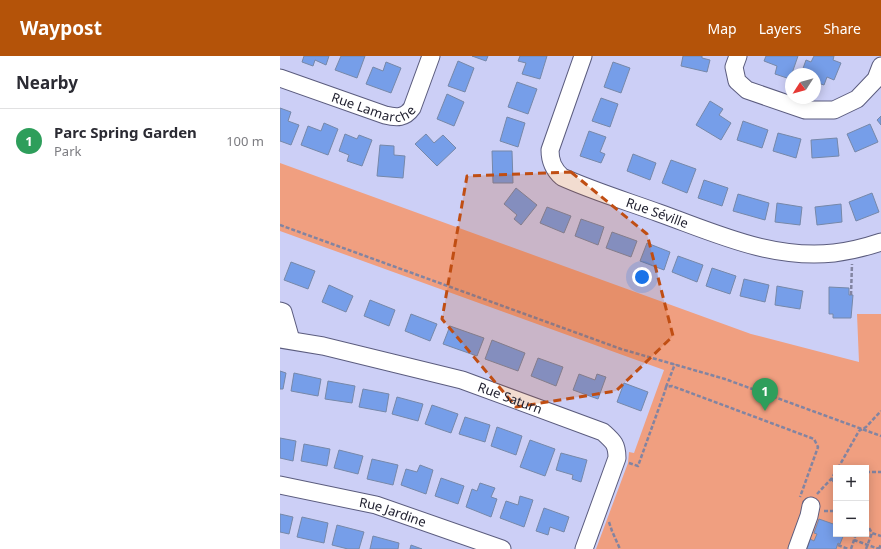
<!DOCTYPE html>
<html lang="en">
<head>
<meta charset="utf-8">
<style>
  body { margin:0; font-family:"Noto Sans",sans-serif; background:#f2f2f3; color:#2b2b33 }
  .controls { position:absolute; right:12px; bottom:12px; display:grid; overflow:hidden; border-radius:0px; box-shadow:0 2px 10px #0003 }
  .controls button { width:36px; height:36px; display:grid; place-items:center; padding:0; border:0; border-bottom:1px solid #e1e1e2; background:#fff; color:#2b2b33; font:20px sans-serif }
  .compass { position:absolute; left:505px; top:12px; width:36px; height:36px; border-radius:50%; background:#fff; box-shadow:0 2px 10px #0003; rotate:234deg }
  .you { position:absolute; left:362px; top:221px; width:14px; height:14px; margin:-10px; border:3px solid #fff; border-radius:50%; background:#1a73e8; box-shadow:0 0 0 6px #1a73e833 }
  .badge { display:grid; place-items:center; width:26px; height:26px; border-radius:50%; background:#b45309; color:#fff; font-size:13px; font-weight:700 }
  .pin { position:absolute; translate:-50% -33px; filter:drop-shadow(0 1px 2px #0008) }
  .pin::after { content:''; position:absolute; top:21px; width:14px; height:12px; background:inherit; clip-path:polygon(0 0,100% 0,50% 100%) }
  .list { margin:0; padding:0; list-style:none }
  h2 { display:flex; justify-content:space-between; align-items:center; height:52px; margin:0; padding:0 16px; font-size:17px }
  h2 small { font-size:13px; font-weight:400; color:#7c7c81 }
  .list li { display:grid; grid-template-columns:26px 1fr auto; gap:12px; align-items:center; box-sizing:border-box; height:64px; padding:0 16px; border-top:1px solid #e1e1e2 }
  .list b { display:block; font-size:15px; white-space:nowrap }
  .list p { margin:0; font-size:13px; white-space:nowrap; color:#7c7c81 }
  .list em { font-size:13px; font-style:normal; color:#7c7c81 }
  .map { position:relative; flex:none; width:601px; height:493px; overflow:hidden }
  header { display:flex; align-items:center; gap:24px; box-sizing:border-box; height:56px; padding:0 20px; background:#b45309; color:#fff }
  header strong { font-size:19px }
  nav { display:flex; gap:22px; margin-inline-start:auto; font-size:14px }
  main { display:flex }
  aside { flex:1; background:#fff }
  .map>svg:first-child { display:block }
  .green { fill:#f09f80; fill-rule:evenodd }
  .building { fill:#769ee9; stroke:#7688a9 }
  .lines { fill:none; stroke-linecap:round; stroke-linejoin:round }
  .minor-casing { stroke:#5b5c7e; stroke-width:19 }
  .path { stroke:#8284a1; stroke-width:2.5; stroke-dasharray:4 2; stroke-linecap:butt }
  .minor { stroke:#fff; stroke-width:17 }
  .marked { fill:#c04e13; fill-opacity:0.2; stroke:#c04e13; stroke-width:3; stroke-dasharray:8 5; stroke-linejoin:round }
  .labels { text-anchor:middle; stroke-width:3; stroke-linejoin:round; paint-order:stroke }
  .street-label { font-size:13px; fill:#212130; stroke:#cccff6 }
</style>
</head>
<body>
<header>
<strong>Waypost</strong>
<nav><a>Map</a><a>Layers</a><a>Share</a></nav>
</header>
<main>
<aside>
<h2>Nearby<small></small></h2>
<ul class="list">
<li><span class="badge" style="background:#2e9e5b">1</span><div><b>Parc Spring Garden</b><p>Park</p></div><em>100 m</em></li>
</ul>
</aside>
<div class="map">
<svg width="601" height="493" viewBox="0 0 601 493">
  <rect width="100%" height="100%" fill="#cccff6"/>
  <path class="green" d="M0 107 471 278 579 306 577 258H601V493H316L348 407 349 396 354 397 384 314 0 175ZM556 412H586V478H556Z"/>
  <path class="building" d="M24 0H49L46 9 35 4 33 10 22 6Z
    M61 0H85L77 22 55 14Z
    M192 0H208L206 5Z
    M240 0H267L260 23 242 18 246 7 238 5Z
    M403 0H422V2L430 4 427 16 401 10Z
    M486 0H518L510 23 495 18 497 10 484 5Z
    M534 0H554L553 4 561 7 554 24 547 21 544 29 535 26V18H521L526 4 531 6Z
    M178 5 194 12 185 36 168 30Z
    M106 6 121 12 111 37 86 28 93 11 103 15Z
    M333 6 350 12 341 37 324 31Z
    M237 26 257 33 248 58 228 51Z
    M167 38 184 46 174 70 157 63Z
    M321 42 338 48 330 71 312 65Z
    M430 45 443 53 439 59 451 67 441 84 416 69Z
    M0 52 11 56 8 65 19 69 11 89 0 85Z
    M601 60V69L597 64Z
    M227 61 245 67 238 91 220 85Z
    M463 65 488 74 482 92 457 84Z
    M44 67 58 73 48 99 21 89 28 70 41 75Z
    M590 68 598 86 575 96 567 78Z
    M309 75 326 81 320 96 325 98 321 107 300 100Z
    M498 77 521 83 516 102 493 95Z
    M65 78 77 83 79 79 92 84 82 110 67 105 69 99 59 95Z
    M146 78 154 87 163 79 176 92 157 110 135 88Z
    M557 82 559 100 532 102 531 84Z
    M100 89 114 90V99L125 100 123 122 97 120Z
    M212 95H232L233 127H213Z
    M353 98 376 107 370 124 347 115Z
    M391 104 416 113 407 137 382 127Z
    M424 124 448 132 442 150 418 142Z
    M236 132 257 149 241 169 234 163 237 159 224 148Z
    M592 137 599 156 576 165 569 146Z
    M458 138 489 147 485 164 453 155Z
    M497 147 522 151 520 169 495 166Z
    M561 148 562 166 537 169 535 151Z
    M267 151 291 160 284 177 260 167Z
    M301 163 324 171 318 189 295 180Z
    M332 176 357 185 351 201 326 192Z
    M367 187 390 196 384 214 360 205Z
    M398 200 423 209 417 226 392 216Z
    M11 206 35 215 28 233 4 224Z
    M432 212 456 220 450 238 426 230Z
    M464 223 489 229 485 246 460 240Z
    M49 229 73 240 66 256 42 246Z
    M497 230 523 235 520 253 495 249Z
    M549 231 569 232V239H573L571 262H553V258H549Z
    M90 244 115 254 109 270 84 260Z
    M131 258 157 268 150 285 125 275Z
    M170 270 204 282 197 300 163 288Z
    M212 284 245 297 238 315 205 303Z
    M258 302 283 311 276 330 251 320Z
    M0 315 6 317 3 333H0Z
    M14 317 41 323 38 340 11 335Z
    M299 318 315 324 317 318 326 321 318 343 293 334Z
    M48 325 75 330 72 347 45 343Z
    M344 327 368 336 361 355 337 346Z
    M83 333 109 338 106 356 79 351Z
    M117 341 143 348 138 365 112 358Z
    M152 349 178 358 171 377 145 368Z
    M185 361 210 369 205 386 179 378Z
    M217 371 242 380 236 399 211 390Z
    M0 382 16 385 13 405 0 402Z
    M250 384 275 393 265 420 240 411Z
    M24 388 50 393 47 410 21 405Z
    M59 394 83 400 78 418 54 412Z
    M281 397 307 404 301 426 292 423 293 419 276 414Z
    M92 403 118 409 113 429 87 423Z
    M140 409 153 414 146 438 121 429 126 413 137 416Z
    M161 422 184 430 178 448 155 440Z
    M200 427 215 432 211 441 217 443 211 461 186 451 192 433 197 435Z
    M240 440 253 444 244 471 220 462 226 445 238 449Z
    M264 452 289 461 284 476 270 471 268 479 256 475Z
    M0 458 13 461 9 478 0 476Z
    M22 461 48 467 44 487 17 481Z
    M539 463 556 469V478H564L560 488 558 487 556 493H527L530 483 534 485 537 478 534 477Z
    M57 469 84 476 79 493H68L52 489Z
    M93 480 119 487 118 493H90Z
    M131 489 142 493H130Z"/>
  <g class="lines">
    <defs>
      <g id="minor">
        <path id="s1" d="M303 0 270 94C270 105 273 113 282 121 313 135 346 145 379 157 435 177 492 204 554 197 570 195 586 191 601 186"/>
        <path d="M458 0 454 11 457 25 467 34 525 54H554L577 43 596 23 601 10"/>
        <path id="s2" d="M0 22 105 59C117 62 125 62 132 52L151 0"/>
        <path d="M0 255 3 256 11 284"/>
        <path id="s3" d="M0 283 43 290 182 324 323 376C333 385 337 388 337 402L304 493"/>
        <path id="s4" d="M0 429 96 449 222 493"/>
        <path d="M517 493 529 460 531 450"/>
      </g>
    </defs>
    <use href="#minor" class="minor-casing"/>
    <path class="path" d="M0 169 341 293 445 323 601 380
      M571 239 572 208
      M386 331 395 308
      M349 407 358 410 385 335 386 331 392 330 534 383 538 391 520 441
      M558 412 579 375 586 371 601 355
      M586 416H601
      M552 422 555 429 556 442
      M537 438 552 422 556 415
      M544 455H556
      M586 457 587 460 586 467
      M329 466 332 475 340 493
      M586 467 592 477 601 480
      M576 478 574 484 599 493
      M558 489 568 493
      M571 493 574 484
      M586 493 592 477
      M599 493 601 488"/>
    <use href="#minor" class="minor"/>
  </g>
  <path class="marked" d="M291 116 367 178 393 280 336 335 236 351 162 263 187 120Z"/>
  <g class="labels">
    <g class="street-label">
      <text dy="5" stroke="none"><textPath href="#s2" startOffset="99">Rue Lamarche</textPath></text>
      <text dy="5" stroke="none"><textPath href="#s1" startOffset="232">Rue Séville</textPath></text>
      <text dy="5" stroke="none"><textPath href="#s3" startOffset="238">Rue Saturn</textPath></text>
      <text dy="5" stroke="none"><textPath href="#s4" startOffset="116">Rue Jardine</textPath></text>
    </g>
  </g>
</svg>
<div class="controls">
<button>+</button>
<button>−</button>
</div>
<svg class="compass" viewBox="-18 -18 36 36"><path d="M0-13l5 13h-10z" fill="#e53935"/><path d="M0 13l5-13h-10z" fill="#7c7c81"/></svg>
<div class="you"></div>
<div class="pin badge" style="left:485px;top:355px;background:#2e9e5b">1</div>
</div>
</main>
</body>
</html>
